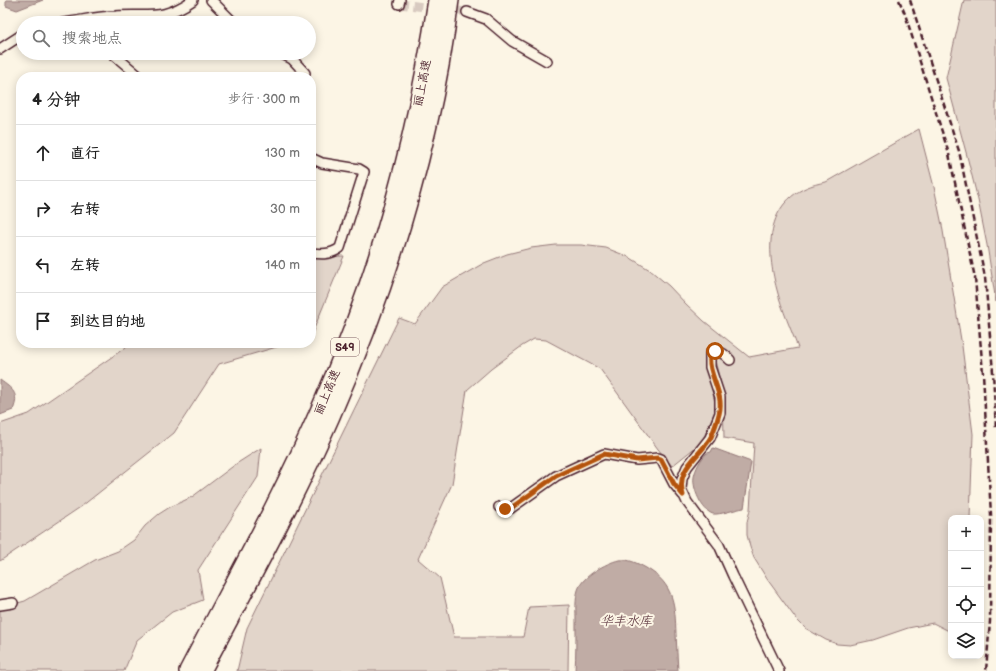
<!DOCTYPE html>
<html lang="zh">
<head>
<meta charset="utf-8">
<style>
  body { margin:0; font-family:"Balsamiq Sans","LXGW WenKai TC",sans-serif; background:#f6f6f6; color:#222 }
  .controls { position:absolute; right:12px; bottom:12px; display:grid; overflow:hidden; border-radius:8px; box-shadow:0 2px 10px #0003 }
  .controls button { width:36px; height:36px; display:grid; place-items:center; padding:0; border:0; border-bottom:1px solid #e0e0e0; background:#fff; color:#222; font:20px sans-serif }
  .stop { position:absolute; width:12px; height:12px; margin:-9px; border:3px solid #b45309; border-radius:50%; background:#fff }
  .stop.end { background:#b45309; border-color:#fff; box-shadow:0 1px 4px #0008 }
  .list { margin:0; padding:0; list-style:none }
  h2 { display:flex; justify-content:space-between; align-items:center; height:52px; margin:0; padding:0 16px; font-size:17px }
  h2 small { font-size:13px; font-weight:400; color:#767676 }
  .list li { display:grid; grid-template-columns:26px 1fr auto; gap:12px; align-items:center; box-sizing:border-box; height:56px; padding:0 16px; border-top:1px solid #e0e0e0 }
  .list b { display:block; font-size:15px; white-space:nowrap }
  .list em { font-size:13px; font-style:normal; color:#767676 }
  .icon { flex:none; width:22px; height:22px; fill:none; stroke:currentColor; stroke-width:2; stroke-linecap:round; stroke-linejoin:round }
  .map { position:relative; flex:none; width:996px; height:671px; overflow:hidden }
  .search { position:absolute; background:#fff; box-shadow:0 2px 10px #0003; left:16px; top:16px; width:300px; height:44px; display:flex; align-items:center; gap:10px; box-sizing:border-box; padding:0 14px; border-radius:22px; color:#767676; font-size:15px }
  .panel { position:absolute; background:#fff; box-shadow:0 2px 10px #0003; left:16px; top:72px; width:300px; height:276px; border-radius:16px }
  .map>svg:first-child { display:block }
  .green { fill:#e2d5ca; stroke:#967a7a }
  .water { fill:#c0aca5; stroke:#917474 }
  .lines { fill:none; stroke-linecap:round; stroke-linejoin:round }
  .street-tunnel { stroke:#d8cac0; stroke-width:9; stroke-dasharray:9 4.5; stroke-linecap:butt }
  .street-casing { stroke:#4a1f2b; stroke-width:12 }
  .highway-casing { stroke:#4a1f2b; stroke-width:20 }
  .street { stroke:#fcf5e5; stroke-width:9 }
  .highway { stroke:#fcf5e5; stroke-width:17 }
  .rail { stroke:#4a1f2b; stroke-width:2.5; stroke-dasharray:6 3; stroke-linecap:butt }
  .route { stroke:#b45309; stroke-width:5 }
  .labels { text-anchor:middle; stroke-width:4; stroke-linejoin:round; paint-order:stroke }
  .shield { fill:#fcf5e5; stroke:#7f5f63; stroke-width:1 }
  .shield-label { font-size:11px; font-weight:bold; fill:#4a1f2b }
  .street-label { font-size:12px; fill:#4a1f2b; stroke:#fcf5e5 }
  .water-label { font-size:13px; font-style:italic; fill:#6d4950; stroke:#fcf5e5 }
</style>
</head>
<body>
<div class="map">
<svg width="996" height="671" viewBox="0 0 996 671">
  <rect width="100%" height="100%" fill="#fcf5e5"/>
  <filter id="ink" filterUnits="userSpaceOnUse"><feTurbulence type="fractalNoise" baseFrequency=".025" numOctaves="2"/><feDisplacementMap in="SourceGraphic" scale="8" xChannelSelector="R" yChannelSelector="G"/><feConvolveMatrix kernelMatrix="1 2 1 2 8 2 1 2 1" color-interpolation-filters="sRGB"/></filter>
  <g filter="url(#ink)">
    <path class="green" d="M964 0H996V302L987 245 978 200 967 156 946 78Z
      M919 129 934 187 942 225 962 346 973 434 970 518H951V632L933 623 908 628 873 640 850 645 837 644 826 640 805 628 796 619 767 579 754 558 750 547 747 535V522L750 510 754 443 724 438 723 392 712 349 706 360 716 408 702 442 672 466 658 449 600 369 546 340 534 339 522 346 491 369 467 390 452 484 418 559 440 578 454 637H523L529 607 569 605 568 671H237L247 628 399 318 415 324 442 287 484 263 507 254 531 248 556 245H581L606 248 629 257 650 270 669 286 686 304 704 321 749 357 798 348C791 329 782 310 777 290 764 243 767 192 826 182Z
      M344 256 311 336V257Z
      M132 343H290L219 364 174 433 82 506 0 561V424L29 414Z
      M261 448 258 477 198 570 203 600 172 612 137 640 124 671H0V608L25 601 95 560 118 551 134 540 145 526 159 514 170 507 192 497 236 464Z"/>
    <path class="water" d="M6 0H43L17 10 6 6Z
      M0 380C12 389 20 393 13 410L0 415Z
      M713 448 751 462 744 508C736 509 720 515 713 514 702 511 692 488 694 477 695 469 701 459 707 453L711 452Z
      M619 560C629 559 637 563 646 568 674 584 675 604 676 634 677 646 677 659 678 671H575C576 654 576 638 576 621 576 611 575 600 578 590 582 576 606 563 619 560Z"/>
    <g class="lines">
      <path class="street-tunnel" d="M399 4 467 12"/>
      <defs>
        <path id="street" d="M211 0 234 23
          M399 4 400 0
          M467 12 486 19 512 41 547 61
          M63 23C80 21 98 16 116 16 149 14 163 21 193 0
          M0 49 23 34
          M112 53 140 77
          M280 53 292 59 305 73
          M311 158 322 163 359 169 364 172 340 248C331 255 321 254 311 253
          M730 360C725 354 717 348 710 354V367L720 397V413L710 438 687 467 682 479 681 489 687 502 719 545 733 576 779 671
          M499 507 505 509 511 508 556 476 604 454 637 460 658 458 661 459 674 484 683 495
          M0 605 13 603"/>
        <path id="highway" d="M188 671C233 584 281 499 320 409 377 279 416 141 437 0
          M202 671C246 587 293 503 331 416 389 284 432 143 450 0"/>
      </defs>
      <use href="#street" class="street-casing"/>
      <use href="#highway" class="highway-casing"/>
      <use href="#street" class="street"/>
      <use href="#highway" class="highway"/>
      <path class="rail" d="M899 0 905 14 949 154 975 278 983 373 991 515 990 621 986 671
        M910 0 959 151 985 277 993 372 996 430"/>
    </g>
  </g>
  <g class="lines" filter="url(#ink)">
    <path class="route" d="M505 509 511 508 556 476 604 454 637 460 658 458 661 459 674 484 683 495C675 468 700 457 711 437 714 430 717 422 719 414 725 393 707 375 710 354L715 351"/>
  </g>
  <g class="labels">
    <rect class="shield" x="331" y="338" width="28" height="18" rx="3"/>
    <g class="shield-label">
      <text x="345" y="351">S49</text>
    </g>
    <g class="street-label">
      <text transform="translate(422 83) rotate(-79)" y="4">丽上高速</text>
      <text transform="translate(327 392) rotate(-67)" y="4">丽上高速</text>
    </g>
    <g class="water-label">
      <text x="626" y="625">华丰水库</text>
    </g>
  </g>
</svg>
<div class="controls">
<button>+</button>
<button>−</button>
<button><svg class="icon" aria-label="locate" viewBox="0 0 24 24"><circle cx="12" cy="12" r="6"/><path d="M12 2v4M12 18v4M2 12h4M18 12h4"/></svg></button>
<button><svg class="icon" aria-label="layers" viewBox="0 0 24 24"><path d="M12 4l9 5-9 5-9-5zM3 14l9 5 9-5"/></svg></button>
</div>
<div class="stop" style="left:715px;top:351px"></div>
<div class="stop end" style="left:505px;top:509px"></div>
<div class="search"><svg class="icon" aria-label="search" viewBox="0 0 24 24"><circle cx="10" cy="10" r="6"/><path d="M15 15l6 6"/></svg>搜索地点</div>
<section class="panel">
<h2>4 分钟<small>步行 · 300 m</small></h2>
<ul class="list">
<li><svg class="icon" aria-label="ahead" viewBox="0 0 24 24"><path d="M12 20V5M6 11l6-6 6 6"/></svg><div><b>直行</b></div><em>130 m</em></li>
<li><svg class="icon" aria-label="right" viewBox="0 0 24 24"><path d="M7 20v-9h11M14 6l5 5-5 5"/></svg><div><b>右转</b></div><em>30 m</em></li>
<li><svg class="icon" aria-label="left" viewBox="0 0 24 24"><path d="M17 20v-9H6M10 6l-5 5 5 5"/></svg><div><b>左转</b></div><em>140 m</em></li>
<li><svg class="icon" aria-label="arrive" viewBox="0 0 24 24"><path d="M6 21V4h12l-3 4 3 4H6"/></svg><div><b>到达目的地</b></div></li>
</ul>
</section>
</div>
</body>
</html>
